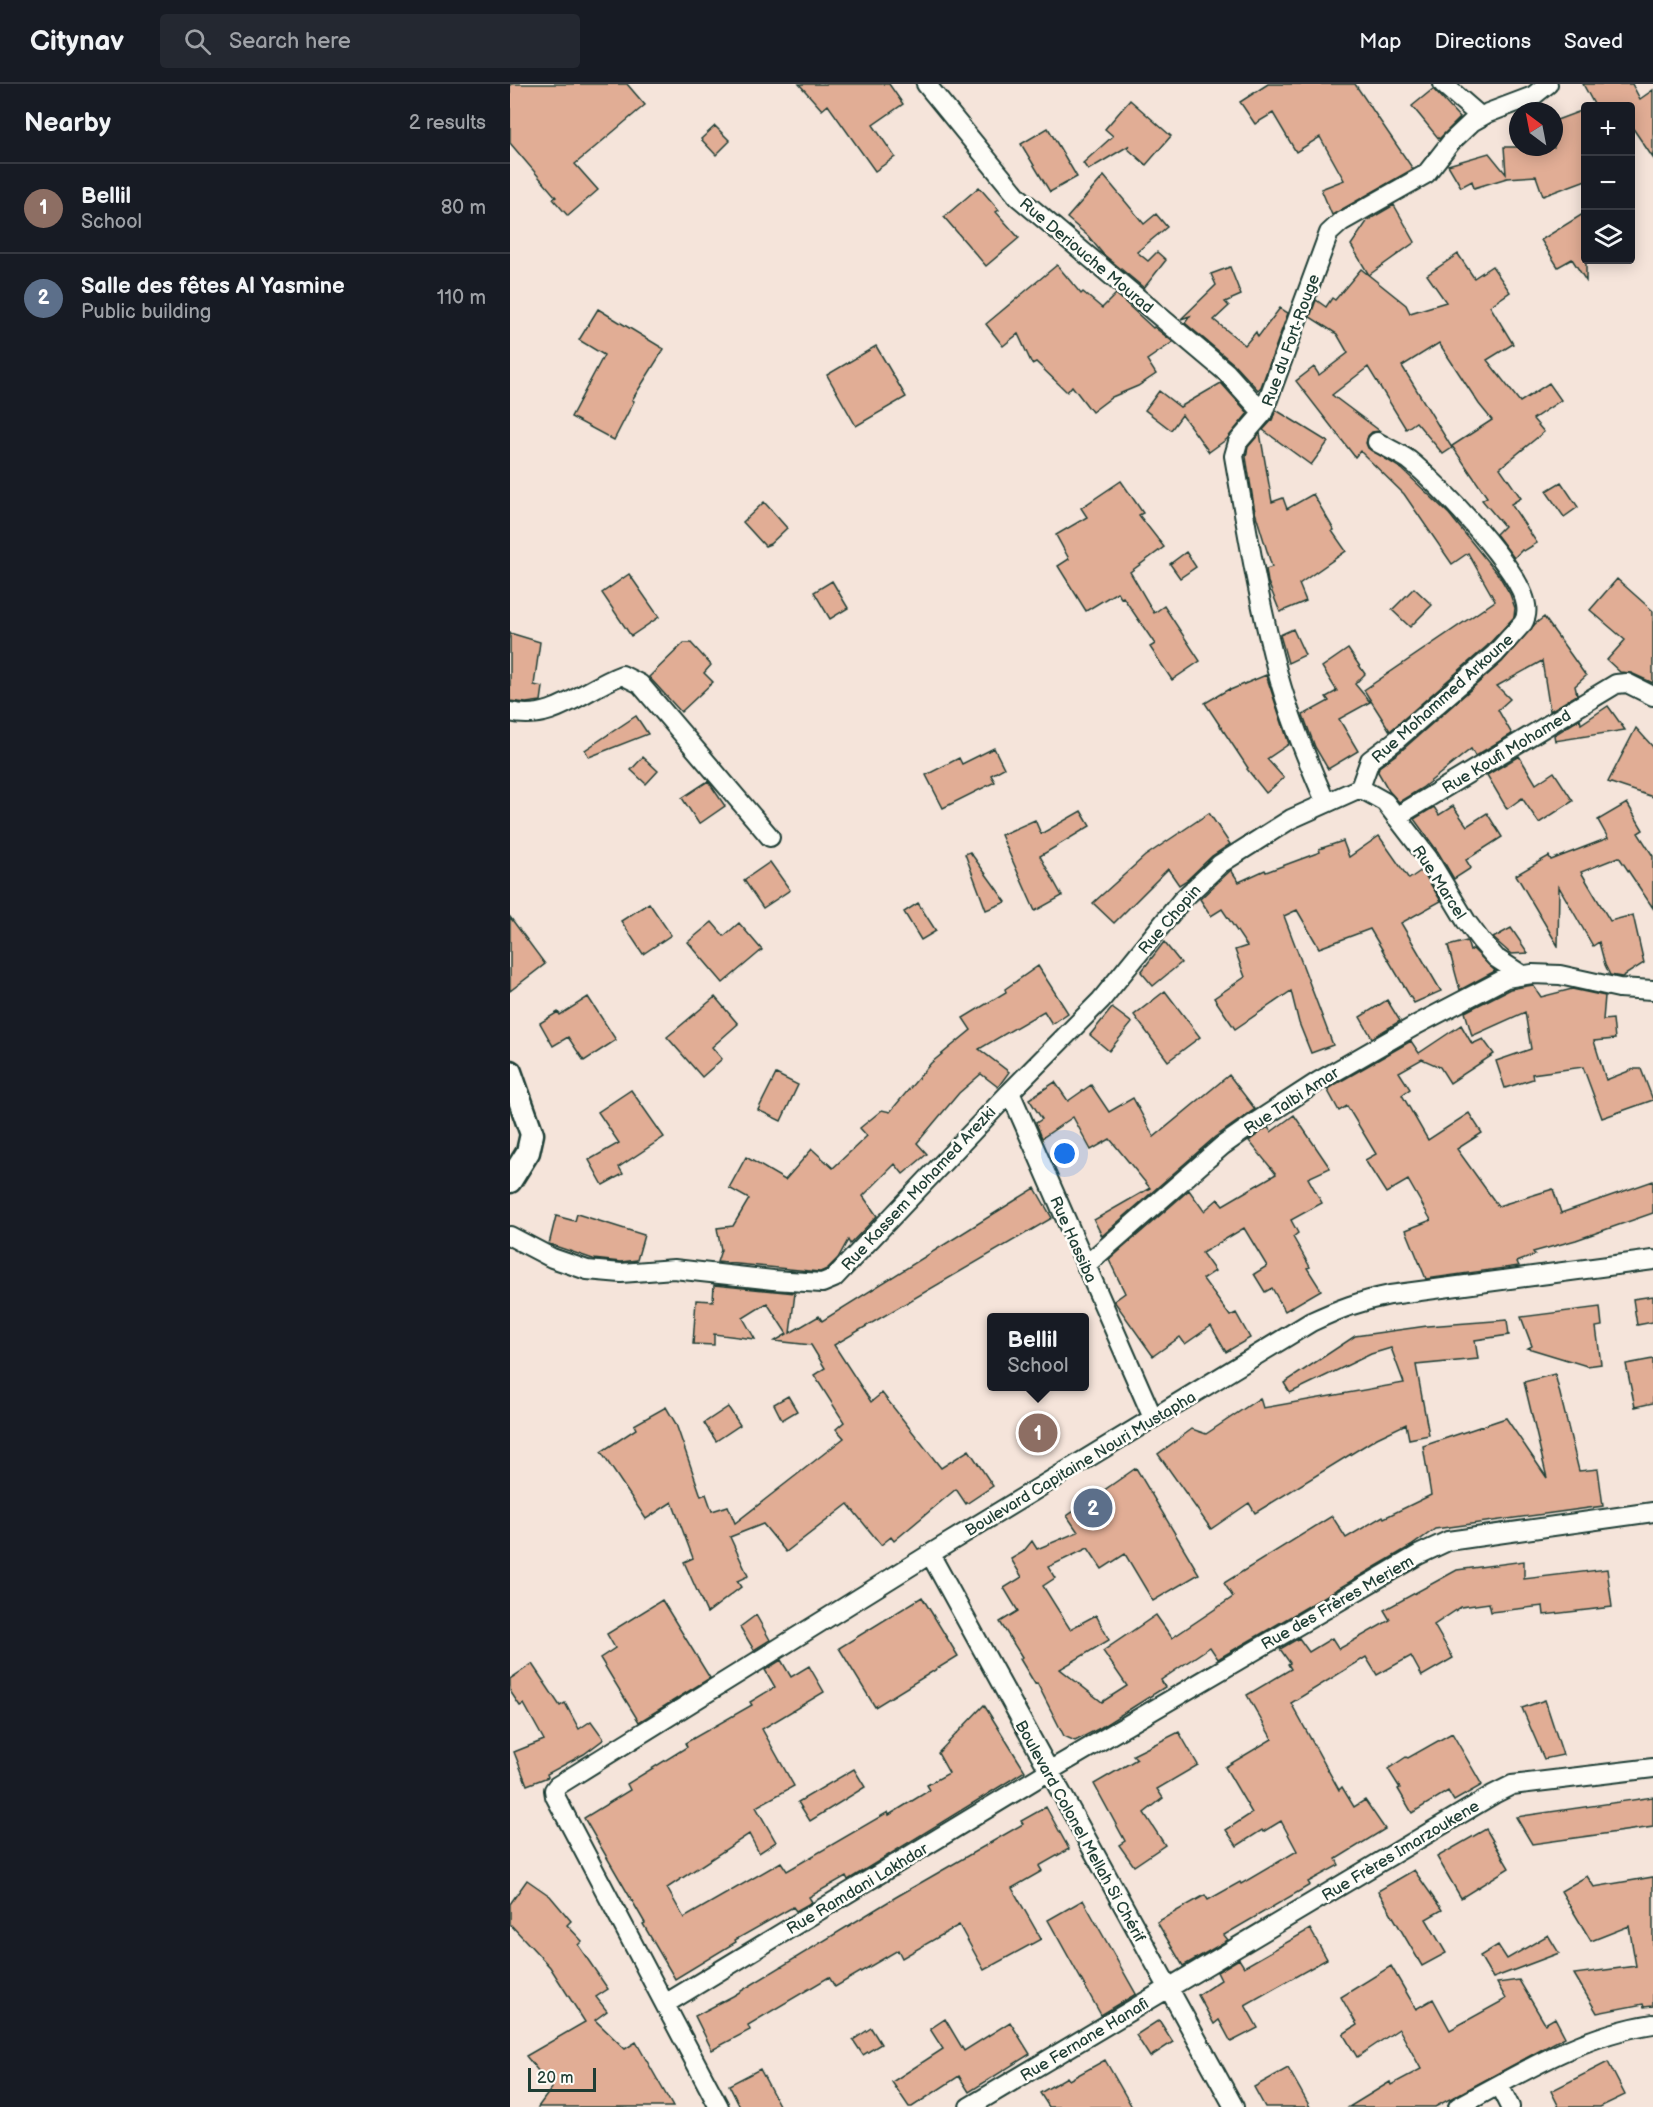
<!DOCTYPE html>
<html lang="en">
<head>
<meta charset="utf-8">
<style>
  body { margin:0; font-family:"Balsamiq Sans",sans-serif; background:#242831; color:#f1f3f6 }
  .controls { position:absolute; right:18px; top:18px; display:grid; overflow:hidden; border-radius:6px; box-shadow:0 3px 15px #0003 }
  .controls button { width:54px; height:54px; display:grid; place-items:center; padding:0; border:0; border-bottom:2px solid #363941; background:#171b24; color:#f1f3f6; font:30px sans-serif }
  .compass { position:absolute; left:999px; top:18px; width:54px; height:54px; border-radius:50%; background:#171b24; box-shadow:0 3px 15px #0003; rotate:328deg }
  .scale { position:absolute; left:18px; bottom:15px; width:68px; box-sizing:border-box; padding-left:6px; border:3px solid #1f3d34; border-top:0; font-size:16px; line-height:21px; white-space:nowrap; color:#1f3d34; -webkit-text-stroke:4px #fdfcf7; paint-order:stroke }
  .you { position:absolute; left:555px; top:1070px; width:21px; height:21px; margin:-15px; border:4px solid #fff; border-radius:50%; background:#1a73e8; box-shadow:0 0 0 9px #1a73e833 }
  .badge { display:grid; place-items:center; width:39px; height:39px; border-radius:50%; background:#0f766e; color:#fff; font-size:20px; font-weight:700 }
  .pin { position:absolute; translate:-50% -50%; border:3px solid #fff; box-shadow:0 2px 6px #0006 }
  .popup { position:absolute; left:477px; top:1229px; width:102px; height:78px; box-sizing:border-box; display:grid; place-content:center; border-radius:6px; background:#171b24; filter:drop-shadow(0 2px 4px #0005); font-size:20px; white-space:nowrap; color:#9ea1a6 }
  .popup b { font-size:22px; color:#f1f3f6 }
  .popup::after { content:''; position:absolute; left:50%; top:100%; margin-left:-12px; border:12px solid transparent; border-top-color:#171b24 }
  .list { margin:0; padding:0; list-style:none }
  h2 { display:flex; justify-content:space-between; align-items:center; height:78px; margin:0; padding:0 24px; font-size:26px }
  h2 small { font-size:20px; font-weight:400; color:#9ea1a6 }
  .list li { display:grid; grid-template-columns:39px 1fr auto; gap:18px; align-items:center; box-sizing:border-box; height:90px; padding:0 24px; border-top:2px solid #363941 }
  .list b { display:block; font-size:22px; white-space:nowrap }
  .list p { margin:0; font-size:20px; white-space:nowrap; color:#9ea1a6 }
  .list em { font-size:20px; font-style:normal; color:#9ea1a6 }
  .icon { flex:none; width:33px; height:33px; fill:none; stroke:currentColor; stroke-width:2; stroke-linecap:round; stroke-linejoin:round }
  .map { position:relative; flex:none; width:1143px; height:2023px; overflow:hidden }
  header { display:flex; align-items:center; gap:36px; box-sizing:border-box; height:84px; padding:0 30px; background:#171b24; border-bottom:2px solid #363941 }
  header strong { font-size:28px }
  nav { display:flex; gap:33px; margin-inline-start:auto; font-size:21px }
  .search { width:420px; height:54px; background:#242831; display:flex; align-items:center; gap:15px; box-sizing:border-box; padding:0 21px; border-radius:6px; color:#9ea1a6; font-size:22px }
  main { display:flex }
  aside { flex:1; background:#171b24 }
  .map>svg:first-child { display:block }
  .building { fill:#e1ad95; stroke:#1f3d34; stroke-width:1.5 }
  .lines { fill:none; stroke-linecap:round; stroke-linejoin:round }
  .minor-casing { stroke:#1f3d34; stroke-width:22 }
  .tertiary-casing { stroke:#1f3d34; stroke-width:27 }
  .minor { stroke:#fdfcf7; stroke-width:18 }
  .tertiary { stroke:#fdfcf7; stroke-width:22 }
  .labels { text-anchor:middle; stroke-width:5; stroke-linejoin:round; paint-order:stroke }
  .street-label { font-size:16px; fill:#1f3d34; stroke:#fdfcf7 }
</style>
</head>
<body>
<header>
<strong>Citynav</strong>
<div class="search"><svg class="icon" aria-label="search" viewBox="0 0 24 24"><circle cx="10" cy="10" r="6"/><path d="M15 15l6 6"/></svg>Search here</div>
<nav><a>Map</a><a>Directions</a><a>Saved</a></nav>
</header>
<main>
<aside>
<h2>Nearby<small>2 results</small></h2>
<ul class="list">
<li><span class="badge" style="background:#8d6e63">1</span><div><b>Bellil</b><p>School</p></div><em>80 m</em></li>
<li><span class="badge" style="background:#5c6f8a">2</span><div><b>Salle des fêtes Al Yasmine</b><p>Public building</p></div><em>110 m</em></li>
</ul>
</aside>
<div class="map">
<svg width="1143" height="2023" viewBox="0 0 1143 2023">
  <rect width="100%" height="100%" fill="#f5e4da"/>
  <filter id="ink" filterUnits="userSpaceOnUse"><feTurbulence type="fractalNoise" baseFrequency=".0167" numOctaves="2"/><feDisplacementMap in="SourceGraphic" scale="12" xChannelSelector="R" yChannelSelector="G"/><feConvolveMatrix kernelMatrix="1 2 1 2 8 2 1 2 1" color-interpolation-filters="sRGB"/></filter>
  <g filter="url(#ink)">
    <path class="building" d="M0 0H117L135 21 65 80 88 106 58 132 43 115 46 113 0 59Z
      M289 0H379L393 20 363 41 385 73 365 87 318 21 312 26Z
      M758 0H845L903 85 822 131 811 105 834 96 810 53 786 68 763 29 745 40 730 18Z
      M1073 0H1122L1130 15 1143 6V74L1120 40V22H1085Z
      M923 5 950 34 929 55 902 22Z
      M620 16 661 52 636 81 617 64 620 61 578 86 573 79 603 52 595 45Z
      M1076 25V96L1033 112 1026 92 997 94 964 104 962 97 951 103 938 81 979 69 996 90 994 63H1044V37Z
      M205 42 220 57 206 71 191 55Z
      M538 44 567 93 540 108 511 60Z
      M594 92 634 140 646 130 657 143 627 168 638 177 647 168 656 176 634 204 593 170 578 152 557 134Z
      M469 103 489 126 486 128 509 154 476 182 434 133Z
      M884 121 905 158 859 191 841 161 858 136Z
      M1076 128V197L1062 175 1048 183 1031 156Z
      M948 170 964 194 982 182 1000 208 980 222 1003 260 977 276 1010 318 1039 299 1051 316 1023 335 1034 348 990 384 1011 414 1001 420 1027 459 1014 467 1012 466 1004 474 986 450 994 442 972 416 977 413 942 362 982 336 969 320 929 259 892 282 942 364 933 370 906 338 896 345 858 283 822 311 870 347 862 348 858 352 856 359 858 364 892 385 939 430 990 493 1000 510 1005 524 1004 533 977 562 880 647 854 606 985 517 958 469 942 480 894 410 850 367 845 373 786 297 804 283 809 291 838 269 827 250 800 233 806 216 816 223 822 214 825 216 851 185 896 221 900 229 936 218 917 191Z
      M547 181 571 210 573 208 592 224 606 210 643 244 644 243 663 258 637 276 646 290 628 302 602 313 582 328 562 302 557 308 526 278 522 280 508 250 493 262 476 240Z
      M720 183 731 211 715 218 719 222 704 236 735 261 746 248 748 253 770 224 778 229 751 303 748 306 724 280 675 239 680 232 671 235 706 201 701 190Z
      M88 225 154 265 122 316 124 317 104 356 61 333 94 271 69 256Z
      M366 262 396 313 346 342 317 291Z
      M711 299 738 329 717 355 699 368 672 331 661 346 635 326 649 307 670 323Z
      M766 326 818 358 801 381 753 346 762 336Z
      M750 349 762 418 773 414 777 425 803 410 824 446 822 447 836 467 789 500 796 517 770 528 758 498 756 485 762 483 745 428 736 373 738 363Z
      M611 397 633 429 629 431 654 463 620 488 644 529 654 522 690 577 662 596 640 563 645 560 613 513 611 514 607 508 576 527 548 482 559 475 546 451 577 433 571 424Z
      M1051 398 1068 423 1054 433 1036 407Z
      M254 418 277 444 260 460 255 462 233 438Z
      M676 468 686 483 670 494 660 480Z
      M119 490 149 533 121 552 92 509Z
      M1107 495 1143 527V599L1121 589 1110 588 1097 576 1115 556 1080 526Z
      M322 497 338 524 320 535 304 508Z
      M904 504 922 521 900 543 882 526Z
      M1034 533 1076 592 1065 602 1067 611 1040 627 1032 577 987 602 1000 615 988 626 1002 650 965 672 961 665 912 704 889 718 879 707 868 688 869 683 891 667 992 578 1025 540Z
      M783 545 795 571 778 579 770 551Z
      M0 549 30 558 24 601 33 603 31 617 16 619 0 617Z
      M174 559H181L201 581 194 589 203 598 171 628 139 593Z
      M838 565 855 590 845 600 860 618 829 635 848 667 818 685 805 663 793 631 819 617 816 613 827 607 812 583Z
      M756 591 779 660 757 675 774 694 756 709 737 685 738 684 695 619 719 605 720 606Z
      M1098 622 1115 646 1045 657 1044 651 1070 635 1071 640Z
      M126 632 138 650 79 673 75 666Z
      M1126 644 1143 663V713L1098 698Z
      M484 664 494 684 481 691 485 698 433 724 416 691 449 674 452 680Z
      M1009 672 1026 700 1044 688 1063 717 1029 739 1012 714 997 725 977 691Z
      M133 673 148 687 136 700 121 686Z
      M198 697 215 722 189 740 172 714Z
      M1117 719 1133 746 1128 749 1143 772V824L1109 773 1071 788 1100 837 1123 831 1134 879 1112 893 1100 891 1095 881 1089 858 1083 862 1049 803 1048 862 1006 791 1039 772 1041 776 1098 754 1088 736Z
      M943 722 957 742 977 729 992 753 956 776 961 784 944 795 928 768 904 735 924 723 929 731Z
      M571 727 580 742 530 772 552 812 525 827 491 751 525 736 531 750Z
      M699 729 720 760 702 772 677 796 669 801 658 785 604 839 583 819 635 772Z
      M869 752 899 795 912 786 931 817 891 839 931 907 904 919 860 845 809 864 787 826 774 832 823 961 801 969 789 939 781 907 725 945 704 914 735 893 725 866 737 862 712 825 701 832 690 815 721 786 729 798 755 786 756 788 810 768 809 765 833 757 839 773Z
      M460 768 496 818 476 826 455 770Z
      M260 778 280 806 253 824 234 796Z
      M139 819 161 851 133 870 111 837Z
      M408 819 426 847 411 856 394 828Z
      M0 833 35 880 0 907Z
      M202 838 214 852 229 839 252 866 213 899 178 858Z
      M1001 844 1018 869 1001 870 983 854Z
      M957 857 960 867 963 865 985 887 950 906 938 862Z
      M654 858 671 879 643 902 631 888Z
      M528 882 558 929 542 940 534 927 469 965 499 988 488 1003 471 990 449 1009 407 1059 417 1070 393 1090 385 1080 353 1112 367 1132 340 1160 338 1156 328 1174 317 1185 310 1188 207 1178 211 1166 207 1144 223 1142 239 1115 219 1104 236 1073 275 1096 302 1065 323 1084 357 1052 350 1044 372 1026 380 1028 421 979 461 946 453 934 496 908 495 905Z
      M1023 901 1031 913 1062 905 1095 912 1093 936 1103 935 1105 955 1084 957 1096 996 1124 985H1131L1143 1016 1092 1034 1073 983 1022 990 1023 995 995 1004 986 977 1021 965 1015 928 962 952 955 928 1000 905Z
      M655 907 690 953 658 977 624 931Z
      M78 913 106 956 74 977 58 953 43 962 30 939 48 928 50 931Z
      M205 913 228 940 202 963 212 975 192 993 157 953Z
      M877 916 890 937 862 954 850 933Z
      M602 924 622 939 599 967 580 951Z
      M951 941 962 960 973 955 984 970 940 999 930 983 912 975 889 988 900 1005 892 1011 918 1056 959 1029 972 1049 947 1065 988 1122 1043 1105 1051 1129 1143 1097V1129L1066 1156 1023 1168 1025 1171 1007 1178 1009 1182 916 1195 896 1146 921 1136 898 1096 876 1109 855 1076 866 1070 837 1022 829 1027 817 1005 901 957 909 969Z
      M266 990 288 1001 271 1037 248 1026Z
      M719 991 745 1025 705 1053 592 1152 584 1136 640 1104 600 1055 581 1066 563 1033 532 1054 526 1039 532 1035 519 1015 545 998 558 1017 581 1001 599 1028 623 1014 644 1053Z
      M121 1006 154 1053 109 1083 113 1090 93 1101 79 1076 109 1059 88 1028Z
      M784 1031 820 1084 798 1094 812 1119 781 1136 788 1149 783 1153 800 1183 797 1184 811 1206 775 1227 762 1204 755 1208 744 1190 757 1182 734 1144 692 1169 705 1187 693 1195 720 1232 726 1229 740 1254 716 1268 701 1242 675 1260 670 1253 643 1272 604 1217 615 1209 599 1176 679 1106 694 1127 708 1115 713 1121 766 1090 739 1057 758 1043 761 1048Z
      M525 1104 542 1134 324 1261 361 1318 372 1309 431 1384 459 1366 483 1402 456 1420 446 1405 384 1457 381 1453 371 1461 338 1420 276 1468 253 1440 220 1453 238 1492 227 1497 231 1503 197 1529 174 1478 183 1474 162 1418 136 1435 91 1368 126 1345 124 1341 156 1323 166 1340 191 1412 196 1410 202 1427 218 1422 225 1439 334 1354 326 1345 334 1338 304 1291 315 1284 301 1261 265 1257 277 1250 257 1219 233 1234 245 1255 204 1250V1261L183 1260 186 1216 203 1217 204 1201 285 1209 280 1249 309 1232 312 1237Z
      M67 1130 134 1151 127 1176 111 1178 83 1175 39 1160 46 1132 65 1137Z
      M1143 1212V1238L1127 1241 1123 1215Z
      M1090 1223 1092 1242 1086 1243 1091 1280 1077 1282 1018 1264 1022 1262 1011 1233Z
      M997 1236 999 1251 965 1256 968 1275 906 1281 919 1351 899 1355 896 1340 867 1354 745 1429 739 1419 701 1445 648 1370 682 1345 696 1350 750 1314 753 1324 894 1299 881 1264 861 1270 780 1309 774 1299 845 1252 917 1242Z
      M1143 1275V1319L1125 1323 1116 1280Z
      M1045 1290 1069 1387 1088 1385 1093 1422 925 1445 901 1462 708 1575 700 1563 651 1596 655 1603 590 1644 565 1657 554 1652 527 1599 525 1600 510 1575 512 1573 490 1538 508 1527 494 1504 512 1493 501 1475 513 1468 522 1457 527 1465 568 1448 557 1432 626 1384 689 1490 643 1517 615 1470 592 1485 578 1464 538 1483 545 1494 533 1502 560 1545 586 1531 599 1556 550 1585 592 1618 617 1602 593 1567 646 1531 662 1554 723 1513 714 1499 822 1432 836 1454 873 1432 874 1434 921 1411 913 1362 996 1334 1037 1394 1014 1298Z
      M278 1312 287 1327 272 1336 264 1320Z
      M218 1323 230 1341 206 1357 194 1339Z
      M1014 1477V1495L1097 1485 1102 1523 1034 1531 1033 1522 981 1528 979 1519 951 1523 924 1541 943 1574 912 1592 901 1572 867 1591 856 1573 781 1619 829 1706 832 1703 844 1723 855 1716 875 1745 826 1775 829 1781 798 1798 800 1801 714 1851 718 1856 673 1882 647 1838 695 1811 698 1816 730 1798 731 1800 787 1767 771 1737 753 1748 752 1746 727 1762 716 1746 742 1729 715 1683 762 1655 737 1611 781 1585 778 1580 780 1579 770 1565 789 1554 799 1568 822 1554 829 1565 880 1536 874 1526 947 1486Z
      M412 1513 448 1572 365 1623 329 1564Z
      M152 1516 200 1594 129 1638 90 1574 105 1564 97 1550Z
      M246 1531 260 1556 244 1566 230 1543Z
      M271 1576 281 1593 299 1582 314 1608 252 1645 284 1702 246 1723 266 1758 249 1769 239 1750 157 1804 174 1834 271 1778 277 1787 378 1728 379 1731 420 1706 417 1701 439 1689 428 1669 474 1621 515 1687 338 1796 336 1792 299 1813 302 1818 286 1827 283 1823 225 1856 226 1858 165 1895 133 1840 135 1839 74 1734 120 1706 117 1700 177 1663 175 1659 242 1621 240 1618 265 1603 255 1586Z
      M22 1580 50 1622 55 1619 69 1645 81 1637 94 1655 74 1670 37 1690 38 1693 17 1701 4 1668 34 1656 14 1620 10 1622 0 1607V1595Z
      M1035 1616 1053 1671 1034 1675 1012 1624Z
      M669 1648 688 1681 647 1705 653 1714 634 1729 655 1761 624 1782 609 1761 615 1757 584 1700 627 1675 623 1671Z
      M942 1649 972 1701 944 1717 938 1707 902 1729 888 1705 890 1704 878 1685 896 1673 898 1674Z
      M344 1685 355 1703 300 1737 288 1718Z
      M1143 1713V1743L1022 1760 1006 1733Z
      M536 1723 559 1765 529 1782 532 1787 502 1804 531 1855 474 1886 449 1841 392 1874 388 1866 325 1903 319 1893 238 1941 240 1946 202 1966 185 1932 223 1912 386 1813 513 1740 511 1737Z
      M976 1745 999 1784 951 1814 927 1773Z
      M904 1786 932 1826 916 1835 936 1869 912 1882 868 1807Z
      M1077 1792 1084 1803 1143 1793V1922L1134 1923 1133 1920 1087 1929 1064 1890 1126 1882 1119 1842 1081 1857 1051 1807Z
      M17 1796 40 1812 61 1837 57 1841 72 1857 68 1861 98 1905 86 1913 97 1927 85 1936 115 1965 126 1958 163 2023H28L42 2004 16 1972 75 1938 40 1883 0 1840V1820Z
      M573 1816 626 1910 591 1931 538 1836Z
      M800 1845 817 1875 735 1921 748 1944 721 1958 709 1936 704 1940 688 1911 711 1896 707 1888 729 1875 734 1883Z
      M1038 1851 1049 1869 983 1894 970 1872 988 1861 997 1875Z
      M881 1882 906 1925 923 1915 940 1946 996 1915 987 1899 1009 1896 1035 1940 1045 1934 1055 1953 925 2023H839L880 1998 881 2001 911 1985 889 1945 847 1973 833 1950 847 1941 831 1913Z
      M435 1935 454 1967 500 1938 520 1970 459 2008 449 1992 402 2023H399L382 1998 433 1965 420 1945Z
      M649 1936 663 1958 640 1973 626 1951Z
      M361 1944 371 1960 353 1971 343 1956Z
      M595 1976 622 2023H539L530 2009 557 1993 559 1996Z
      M1098 1978 1115 2011 1090 2023H1049L1041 2007Z
      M778 1984 800 2023H755L744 2003Z
      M250 1985 270 2023H230L219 2001Z"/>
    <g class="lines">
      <defs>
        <path id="minor" d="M416 0 508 113 717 289 753 329
          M933 0 971 33
          M0 628C42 639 74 605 112 591L130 600 260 753
          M850 704 860 676 884 658 985 570 1013 539C1016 534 1017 527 1016 521 1011 486 928 399 899 376 889 369 877 364 867 358
          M850 704 875 718 918 774 956 837 971 857 986 874 1012 891
          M816 719C798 678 781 637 769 594 749 521 737 446 724 372L728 358 753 329 819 149 831 138 916 90 941 58 962 38 978 29 1023 12 1038 0
          M886 733 1106 600 1117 599 1143 612
          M500 1008 643 1334
          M0 1152 42 1174 77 1186 111 1189 164 1185 263 1196 312 1199 324 1194 500 1008 591 916 672 816 710 780 781 735 850 704
          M576 1181 712 1062 746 1038 809 997 908 940 996 894 1022 890 1050 891 1109 904 1143 906
          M420 1470 724 2023
          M155 1920 539 1687 908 1471 938 1457 1143 1428
          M989 2001 1000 2023
          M209 2023 45 1712 44 1706 47 1702 420 1470 801 1238C829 1225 850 1217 880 1211L1143 1176
          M459 2023 984 1710 1002 1701 1143 1684
          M948 2023C1011 1989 1071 1951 1143 1940"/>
        <path id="tertiary" d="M0 988 22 1050 18 1068 0 1097"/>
      </defs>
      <use href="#minor" class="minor-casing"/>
      <use href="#tertiary" class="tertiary-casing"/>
      <use href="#minor" class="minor"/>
      <use href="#tertiary" class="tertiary"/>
    </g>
  </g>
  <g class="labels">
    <g class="street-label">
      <text transform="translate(577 171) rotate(40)" y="6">Rue Deriouche Mourad</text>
      <text transform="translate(780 256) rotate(-70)" y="6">Rue du Fort-Rouge</text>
      <text transform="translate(932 614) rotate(-42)" y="6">Rue Mohammed Arkoune</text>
      <text transform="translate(996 667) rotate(-31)" y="6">Rue Koufi Mohamed</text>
      <text transform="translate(930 798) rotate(57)" y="6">Rue Marcel</text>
      <text transform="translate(659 835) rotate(-49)" y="6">Rue Chopin</text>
      <text transform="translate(781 1016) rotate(-33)" y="6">Rue Talbi Amar</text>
      <text transform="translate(408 1104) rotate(-47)" y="6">Rue Kassem Mohamed Arezki</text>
      <text transform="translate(564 1155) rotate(66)" y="6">Rue Hassiba</text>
      <text transform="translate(570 1379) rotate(-31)" y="6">Boulevard Capitaine Nouri Mustapha</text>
      <text transform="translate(827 1518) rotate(-30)" y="6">Rue des Frères Meriem</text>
      <text transform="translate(571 1747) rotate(61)" y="6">Boulevard Colonel Mellah Si Chérif</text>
      <text transform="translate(890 1766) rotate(-31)" y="6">Rue Frères Imarzoukene</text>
      <text transform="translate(347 1804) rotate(-31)" y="6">Rue Ramdani Lakhdar</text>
      <text transform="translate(574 1955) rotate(-31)" y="6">Rue Fernane Hanafi</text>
    </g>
  </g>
</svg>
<div class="controls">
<button>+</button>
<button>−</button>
<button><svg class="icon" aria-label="layers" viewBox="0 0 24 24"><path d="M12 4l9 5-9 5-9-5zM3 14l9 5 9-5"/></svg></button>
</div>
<svg class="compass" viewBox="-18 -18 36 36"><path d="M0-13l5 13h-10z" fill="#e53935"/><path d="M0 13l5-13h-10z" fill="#9ea1a6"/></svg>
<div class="scale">20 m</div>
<div class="you"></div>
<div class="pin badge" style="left:528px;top:1349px;background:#8d6e63">1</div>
<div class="popup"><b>Bellil</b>School</div>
<div class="pin badge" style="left:583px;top:1424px;background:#5c6f8a">2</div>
</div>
</main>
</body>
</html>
